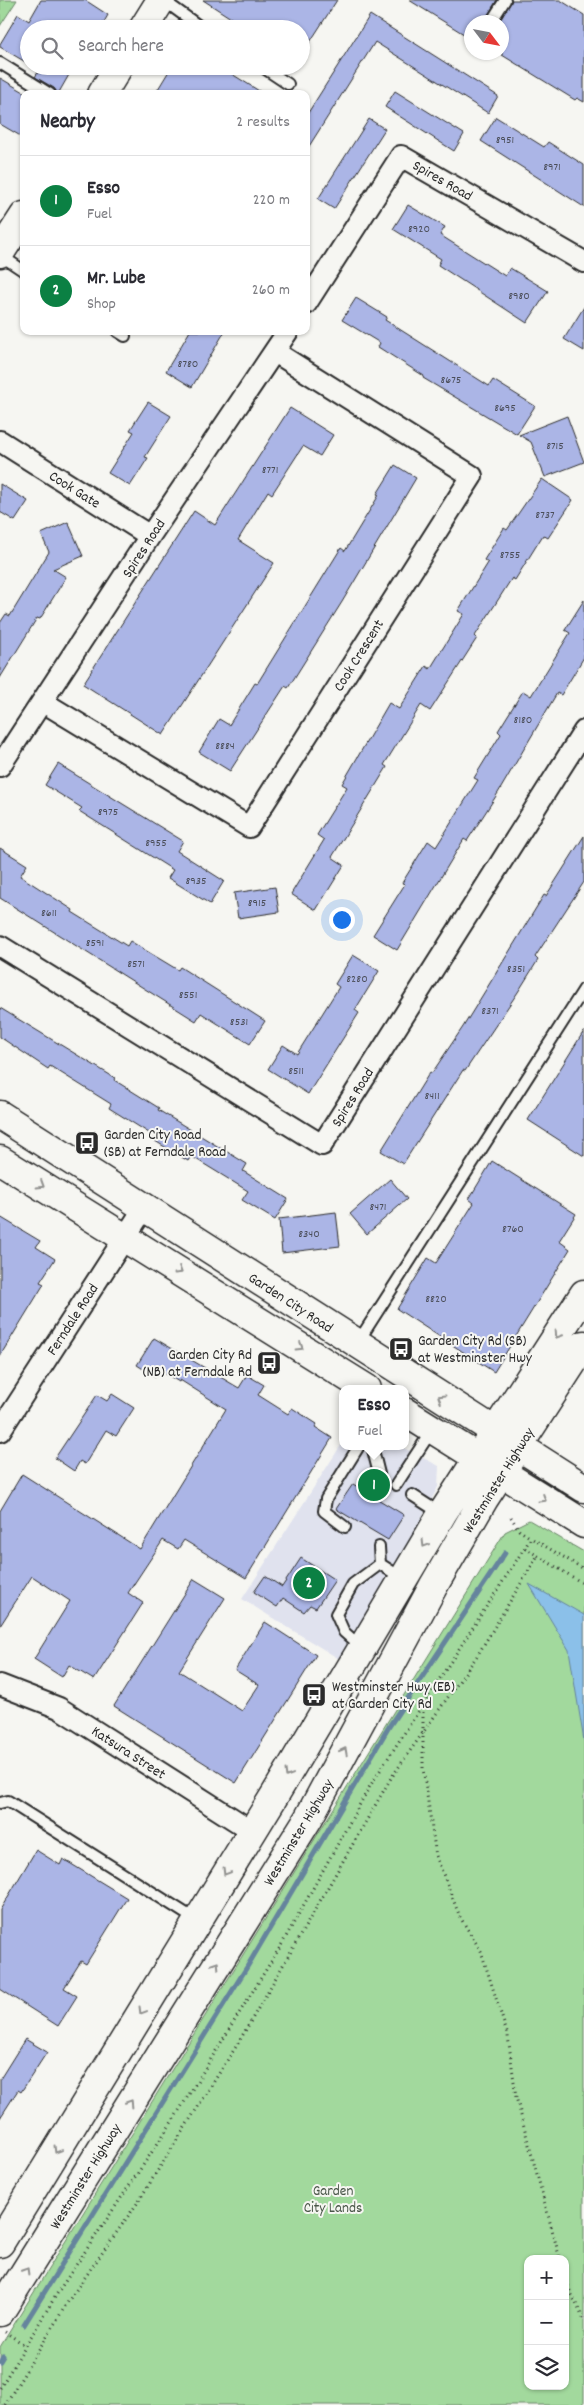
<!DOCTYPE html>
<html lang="en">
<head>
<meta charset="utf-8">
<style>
  body { margin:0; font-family:Dekko,sans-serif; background:#f2f2f3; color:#2b2b33 }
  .controls { position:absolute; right:15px; bottom:15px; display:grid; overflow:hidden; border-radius:10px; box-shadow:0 1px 4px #0004 }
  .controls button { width:45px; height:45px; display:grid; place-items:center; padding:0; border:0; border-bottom:1px solid #e1e1e2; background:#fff; color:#2b2b33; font:25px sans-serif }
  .compass { position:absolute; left:464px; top:15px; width:45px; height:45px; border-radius:50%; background:#fff; box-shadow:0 1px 4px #0004; rotate:122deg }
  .you { position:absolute; left:341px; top:919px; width:18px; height:18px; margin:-12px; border:4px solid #fff; border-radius:50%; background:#1a73e8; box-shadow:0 0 0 8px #1a73e833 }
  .badge { display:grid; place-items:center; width:32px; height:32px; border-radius:50%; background:#0b8043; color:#fff; font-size:16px; font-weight:700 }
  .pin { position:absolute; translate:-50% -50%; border:2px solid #fff; box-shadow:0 1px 5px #0006 }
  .popup { position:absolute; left:339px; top:1385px; width:70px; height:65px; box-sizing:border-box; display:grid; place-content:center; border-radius:10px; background:#fff; filter:drop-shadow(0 1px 4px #0005); font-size:16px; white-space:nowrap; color:#7c7c81 }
  .popup b { font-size:19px; color:#2b2b33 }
  .popup::after { content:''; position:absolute; left:50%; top:100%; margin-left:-10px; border:10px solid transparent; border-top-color:#fff }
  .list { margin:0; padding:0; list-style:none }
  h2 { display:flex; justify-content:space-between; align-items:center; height:65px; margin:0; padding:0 20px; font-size:21px }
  h2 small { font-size:16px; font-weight:400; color:#7c7c81 }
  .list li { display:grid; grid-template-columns:32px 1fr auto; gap:15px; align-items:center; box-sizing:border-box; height:90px; padding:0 20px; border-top:1px solid #e1e1e2 }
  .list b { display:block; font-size:19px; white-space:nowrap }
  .list p { margin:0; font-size:16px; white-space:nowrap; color:#7c7c81 }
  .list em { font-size:16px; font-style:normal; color:#7c7c81 }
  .icon { flex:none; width:28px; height:28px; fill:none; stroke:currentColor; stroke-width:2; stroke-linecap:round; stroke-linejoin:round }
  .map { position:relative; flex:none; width:584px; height:2405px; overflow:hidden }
  .search { position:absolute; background:#fff; box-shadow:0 1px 4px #0004; left:20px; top:20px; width:290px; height:55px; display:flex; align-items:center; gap:12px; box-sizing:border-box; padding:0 18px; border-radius:28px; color:#7c7c81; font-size:19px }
  .panel { position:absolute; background:#fff; box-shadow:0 1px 4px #0004; left:20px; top:90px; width:290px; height:245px; border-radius:10px }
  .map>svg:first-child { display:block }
  .built { fill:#e0e2ee }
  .green { fill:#a2d99d; stroke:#668264; fill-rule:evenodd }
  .water { fill:#8bc0e9; stroke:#65849d }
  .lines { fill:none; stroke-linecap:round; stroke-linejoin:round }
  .stream { stroke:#65849d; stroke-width:5 }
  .building { fill:#abb5e6; stroke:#2b2b2b }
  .lane-casing { stroke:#2b2b2b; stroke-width:14 }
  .street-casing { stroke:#2b2b2b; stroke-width:24 }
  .secondary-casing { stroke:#2b2b2b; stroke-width:31 }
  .path { stroke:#2b2b2b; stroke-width:3; stroke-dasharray:1 4; stroke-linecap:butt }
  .lane { stroke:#f6f6f2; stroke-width:10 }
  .street { stroke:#f6f6f2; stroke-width:20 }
  .secondary { stroke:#f6f6f2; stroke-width:28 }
  .oneway { stroke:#90908e }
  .labels { text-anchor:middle; stroke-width:4; stroke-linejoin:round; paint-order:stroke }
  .number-label { font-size:12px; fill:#4b4e5a }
  .street-label { font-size:15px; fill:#2b2b2b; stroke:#f6f6f2 }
  .poi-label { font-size:15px; fill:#2b2b2b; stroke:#f6f6f2; text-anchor:start }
  .park-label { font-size:15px; fill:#495648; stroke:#f6f6f2 }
</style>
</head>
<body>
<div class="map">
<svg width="584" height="2405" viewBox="0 0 584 2405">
  <rect width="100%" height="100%" fill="#f6f6f2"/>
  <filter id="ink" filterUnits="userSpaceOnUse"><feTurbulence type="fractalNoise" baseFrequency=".02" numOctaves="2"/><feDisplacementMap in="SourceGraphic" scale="10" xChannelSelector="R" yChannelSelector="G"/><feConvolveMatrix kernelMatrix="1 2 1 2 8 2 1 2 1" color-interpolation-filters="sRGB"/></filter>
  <g filter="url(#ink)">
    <path class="built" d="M343 1442V1446H400L439 1466 438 1487 344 1662 242 1599Z"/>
    <path class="green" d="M0 0H17L0 26Z
      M529 1520 584 1552V2405H0V2347L505 1532ZM528 2259H565V2386H528Z"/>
    <path class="water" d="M529 1584 584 1615V1741L569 1650Z"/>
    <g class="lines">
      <path class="stream" d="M24 2325 247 1967 390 1725 505 1553
        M0 2361 3 2356"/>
    </g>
    <path class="building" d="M41 0H85L108 15 100 29H29V64L0 47V44L18 14 29 21Z
      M203 0H337L301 56V29H248Z
      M409 0H497L484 22H472V29L467 36Z
      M512 0H560L584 15V102L577 98 575 100 502 55V22H499Z
      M370 15 498 96 488 113 375 42 306 151V116Z
      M42 66H74L58 94 54 88 35 77Z
      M172 66H219L264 94H155Z
      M0 78 24 92V138L0 124Z
      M395 91 464 134 454 151 385 107Z
      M496 117 544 147 548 142 584 165V207L481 141Z
      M369 119 385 129 334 209 318 199Z
      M408 205 445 227 440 235 505 276 510 268 548 291 527 323 438 265 441 259 393 229Z
      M356 298 387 317 385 320 489 386 493 380 535 406 517 434 423 378 424 376 378 347 380 343 342 320Z
      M584 307V351L564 339Z
      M190 331H225L192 387 166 371Z
      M148 402 171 416 145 457 148 458 130 486 108 473 134 432 130 430Z
      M290 408 333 435 320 456 303 446 272 494 268 491 238 540 274 563 163 735 83 684 194 511 215 525Z
      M567 416 584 462 545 477 531 442 519 435Z
      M395 465 416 478 342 602 288 688 285 686 230 771 199 752 219 719 229 725 255 683 257 684 341 548 345 551 379 495 377 494Z
      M542 479 573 500 548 538 543 535 515 580 512 578 475 636 477 638 430 711 421 705 384 765 387 767 332 857 344 865 316 910 291 894 324 840 317 835 347 787 342 784 389 703 399 709 426 666 430 669 464 614 458 611 488 563 484 560 504 528 507 530Z
      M0 484 28 501 15 521 0 512Z
      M68 522 83 556 53 569 66 577 40 619 37 618 0 678V623L6 614 10 616 49 552 41 534Z
      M584 600V657L561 695 557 693 498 793 467 841 464 839 397 950 373 935 405 884 402 883 428 841 436 847 478 780 474 778 501 734 498 731 523 691 531 696 570 633 565 630Z
      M58 764 183 841 177 851 224 881 210 904 168 878 173 870 79 811 82 808 45 785Z
      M584 836V882L535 957 538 960 518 992 465 1071 463 1070 403 1164 381 1151 430 1072 432 1073 463 1027 544 895 546 896Z
      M0 848 27 865 20 876 73 910 72 912 127 946 130 941 178 970 180 967 265 1021 250 1044 201 1013 196 1021 0 898Z
      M275 887 279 912 238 918 234 893Z
      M353 955 379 971 355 1010 359 1013 308 1094 268 1069 283 1045 297 1054 339 987 335 984Z
      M0 1008 115 1078 114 1080 159 1108 158 1110 247 1164 243 1171 288 1199 275 1220 242 1200 248 1191 191 1156 188 1161 155 1141 157 1138 109 1108 111 1104 50 1066 48 1069 0 1037Z
      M584 1031V1156L528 1120Z
      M492 1161 576 1214 559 1241 570 1249 494 1372 397 1309 428 1258 436 1263 474 1203 469 1199Z
      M390 1179 407 1199 367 1234 350 1214Z
      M336 1212 340 1246 282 1253 279 1219Z
      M0 1217 40 1241 36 1247 55 1259 40 1282 44 1284 0 1356Z
      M154 1338 239 1388 247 1375 264 1385 258 1395 288 1414 292 1408 317 1424 315 1427 332 1438 246 1578 184 1540 178 1549 163 1540 128 1593 143 1603 94 1680 69 1665 62 1677 34 1659 70 1601 32 1576 0 1626V1511L22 1474 140 1549 226 1409 180 1380 179 1382 161 1371 156 1377 137 1365Z
      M112 1394 134 1408 116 1436 106 1430 85 1464 80 1461 74 1471 55 1458 97 1395 107 1401Z
      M353 1484 404 1515 388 1540 336 1509Z
      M301 1558 335 1580 316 1608 310 1605 304 1612 283 1598 277 1607 254 1592 265 1576 282 1587Z
      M194 1579 225 1598 179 1671 242 1711 259 1685 235 1670 265 1622 316 1655 236 1783 114 1706Z
      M36 1850 60 1865 63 1859 127 1898 86 1964 81 1961 64 1988 77 1996 58 2026 0 1989V1910Z
      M25 2039 47 2052 21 2092 18 2090 0 2118V2079Z"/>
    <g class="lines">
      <defs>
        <path id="lane" d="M163 0 203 29
          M491 22 505 0
          M0 63 50 94
          M261 66 288 84
          M0 255 24 271
          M117 331 125 336
          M358 1342 584 989
          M372 1446 379 1474
          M396 1485 432 1430
          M412 1495 440 1513
          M345 1527 324 1511 326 1499 359 1446
          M380 1564 402 1578
          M361 1647 344 1632 336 1614 353 1584 380 1564 379 1547
          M0 1803 8 1801 196 1920"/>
        <path id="street" d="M306 304 401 156 584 262
          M0 441 150 536
          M43 702 249 827 472 476 275 352
          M0 766 150 536 288 331
          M0 946 322 1145 584 731
          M0 1431 144 1208
          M0 1685 59 1708 252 1831"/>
        <path id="secondary" d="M143 29 161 0
          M102 94 119 66
          M0 253 24 216
          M0 1115 584 1488
          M0 1160 367 1389
          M405 1412 584 1524
          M0 2243 276 1793 442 1514 584 1294
          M0 2312 308 1819 434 1585 484 1499 584 1345"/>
      </defs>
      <use href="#lane" class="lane-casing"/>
      <use href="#street" class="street-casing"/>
      <use href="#secondary" class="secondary-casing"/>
      <path class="path" d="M511 1517 519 1530 531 1538
        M525 1548 584 1584
        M423 1707V1768L436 1856 460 1917 481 1951 508 2036 516 2097 560 2259
        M565 2276 570 2291 584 2320
        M5 2332 25 2345
        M0 2388 58 2292 172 2122 282 1944 370 1786 531 1538 584 1569
        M5 2405 69 2300 136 2205 237 2045 391 1778 477 1656 538 1555"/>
      <use href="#lane" class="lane"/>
      <use href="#street" class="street"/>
      <use href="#secondary" class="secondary"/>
    </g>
    <defs><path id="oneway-chevron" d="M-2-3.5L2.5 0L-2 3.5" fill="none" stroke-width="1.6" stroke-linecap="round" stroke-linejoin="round" transform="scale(1.25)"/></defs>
    <g class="oneway">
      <use href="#oneway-chevron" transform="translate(41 1185) rotate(32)"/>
      <use href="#oneway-chevron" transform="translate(179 1271) rotate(32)"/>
      <use href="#oneway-chevron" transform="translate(558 1335) rotate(123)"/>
      <use href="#oneway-chevron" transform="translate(300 1347) rotate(32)"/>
      <use href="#oneway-chevron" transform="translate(441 1398) rotate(-148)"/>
      <use href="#oneway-chevron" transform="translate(543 1499) rotate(32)"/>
      <use href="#oneway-chevron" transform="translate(425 1544) rotate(121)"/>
      <use href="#oneway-chevron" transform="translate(344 1751) rotate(-62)"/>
      <use href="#oneway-chevron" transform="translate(288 1774) rotate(121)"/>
      <use href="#oneway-chevron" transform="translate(226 1872) rotate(121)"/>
      <use href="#oneway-chevron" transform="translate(216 1965) rotate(-58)"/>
      <use href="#oneway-chevron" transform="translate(142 2011) rotate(121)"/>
      <use href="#oneway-chevron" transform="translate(130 2103) rotate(-58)"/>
      <use href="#oneway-chevron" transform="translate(57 2150) rotate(121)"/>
      <use href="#oneway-chevron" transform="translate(26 2271) rotate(-58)"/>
    </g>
  </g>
  <defs>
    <symbol id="bus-square" viewBox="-11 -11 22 22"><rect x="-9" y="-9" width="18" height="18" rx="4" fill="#2b2b2b" stroke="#f6f6f2"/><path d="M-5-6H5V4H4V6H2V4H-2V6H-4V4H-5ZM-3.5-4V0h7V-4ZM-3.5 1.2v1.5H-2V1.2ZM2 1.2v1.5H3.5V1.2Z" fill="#fff"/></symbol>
  </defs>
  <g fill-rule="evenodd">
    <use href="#bus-square" x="73" y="1129" width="28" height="28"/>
    <use href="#bus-square" x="387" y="1335" width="28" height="28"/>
    <use href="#bus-square" x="255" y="1349" width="28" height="28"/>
    <use href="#bus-square" x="300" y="1681" width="28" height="28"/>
  </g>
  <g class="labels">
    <g class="number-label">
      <text x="505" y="143">8951</text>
      <text x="552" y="170">8971</text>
      <text x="419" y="232">8920</text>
      <text x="519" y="299">8980</text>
      <text x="188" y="367">8780</text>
      <text x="451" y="383">8675</text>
      <text x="505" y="411">8695</text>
      <text x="555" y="449">8715</text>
      <text x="270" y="473">8771</text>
      <text x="545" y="518">8737</text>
      <text x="510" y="558">8755</text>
      <text x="523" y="723">8180</text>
      <text x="225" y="749">8884</text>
      <text x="108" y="815">8975</text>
      <text x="156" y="846">8955</text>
      <text x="196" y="884">8935</text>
      <text x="257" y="906">8915</text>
      <text x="49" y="916">8611</text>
      <text x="95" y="946">8591</text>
      <text x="136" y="967">8571</text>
      <text x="516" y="972">8351</text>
      <text x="357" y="982">8280</text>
      <text x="188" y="998">8551</text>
      <text x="490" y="1014">8371</text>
      <text x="239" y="1025">8531</text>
      <text x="296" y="1074">8511</text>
      <text x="432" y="1099">8411</text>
      <text x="378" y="1210">8471</text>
      <text x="513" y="1232">8760</text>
      <text x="309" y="1237">8340</text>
      <text x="436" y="1302">8820</text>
    </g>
    <g class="street-label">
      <text transform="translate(443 180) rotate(30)" y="5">Spires Road</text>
      <text transform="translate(75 489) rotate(32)" y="5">Cook Gate</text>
      <text transform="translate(143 548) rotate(-57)" y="5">Spires Road</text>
      <text transform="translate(358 655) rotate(-58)" y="5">Cook Crescent</text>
      <text transform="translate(352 1097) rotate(-58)" y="5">Spires Road</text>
      <text transform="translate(291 1302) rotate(33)" y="5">Garden City Road</text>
      <text transform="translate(72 1319) rotate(-57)" y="5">Ferndale Road</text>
      <text transform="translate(498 1480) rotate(-58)" y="5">Westminster Highway</text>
      <text transform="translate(129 1752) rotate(33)" y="5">Katsura Street</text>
      <text transform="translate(298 1832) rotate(-59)" y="5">Westminster Highway</text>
      <text transform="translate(85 2176) rotate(-58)" y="5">Westminster Highway</text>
    </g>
    <g class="poi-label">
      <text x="104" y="1139">Garden City Road<tspan x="104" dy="17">(SB) at Ferndale Road</tspan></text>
      <text x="418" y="1345">Garden City Rd (SB)<tspan x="418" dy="17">at Westminster Hwy</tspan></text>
      <text x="252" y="1359" text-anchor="end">Garden City Rd<tspan x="252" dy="17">(NB) at Ferndale Rd</tspan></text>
      <text x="332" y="1691">Westminster Hwy (EB)<tspan x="332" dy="17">at Garden City Rd</tspan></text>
    </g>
    <g class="park-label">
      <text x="333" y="2195">Garden<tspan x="333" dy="17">City Lands</tspan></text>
    </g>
  </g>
</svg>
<div class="controls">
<button>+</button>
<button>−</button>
<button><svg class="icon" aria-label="layers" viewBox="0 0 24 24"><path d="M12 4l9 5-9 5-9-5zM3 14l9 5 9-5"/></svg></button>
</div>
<svg class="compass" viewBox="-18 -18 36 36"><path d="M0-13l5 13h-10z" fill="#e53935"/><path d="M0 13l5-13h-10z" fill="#7c7c81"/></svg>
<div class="you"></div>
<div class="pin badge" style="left:374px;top:1485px">1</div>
<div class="popup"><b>Esso</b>Fuel</div>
<div class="pin badge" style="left:309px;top:1583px">2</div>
<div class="search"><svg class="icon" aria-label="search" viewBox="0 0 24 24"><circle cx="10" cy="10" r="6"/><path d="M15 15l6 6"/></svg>Search here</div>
<section class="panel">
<h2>Nearby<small>2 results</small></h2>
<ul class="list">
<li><span class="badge">1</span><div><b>Esso</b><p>Fuel</p></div><em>220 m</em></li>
<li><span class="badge">2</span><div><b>Mr. Lube</b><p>Shop</p></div><em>260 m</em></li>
</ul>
</section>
</div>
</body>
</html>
